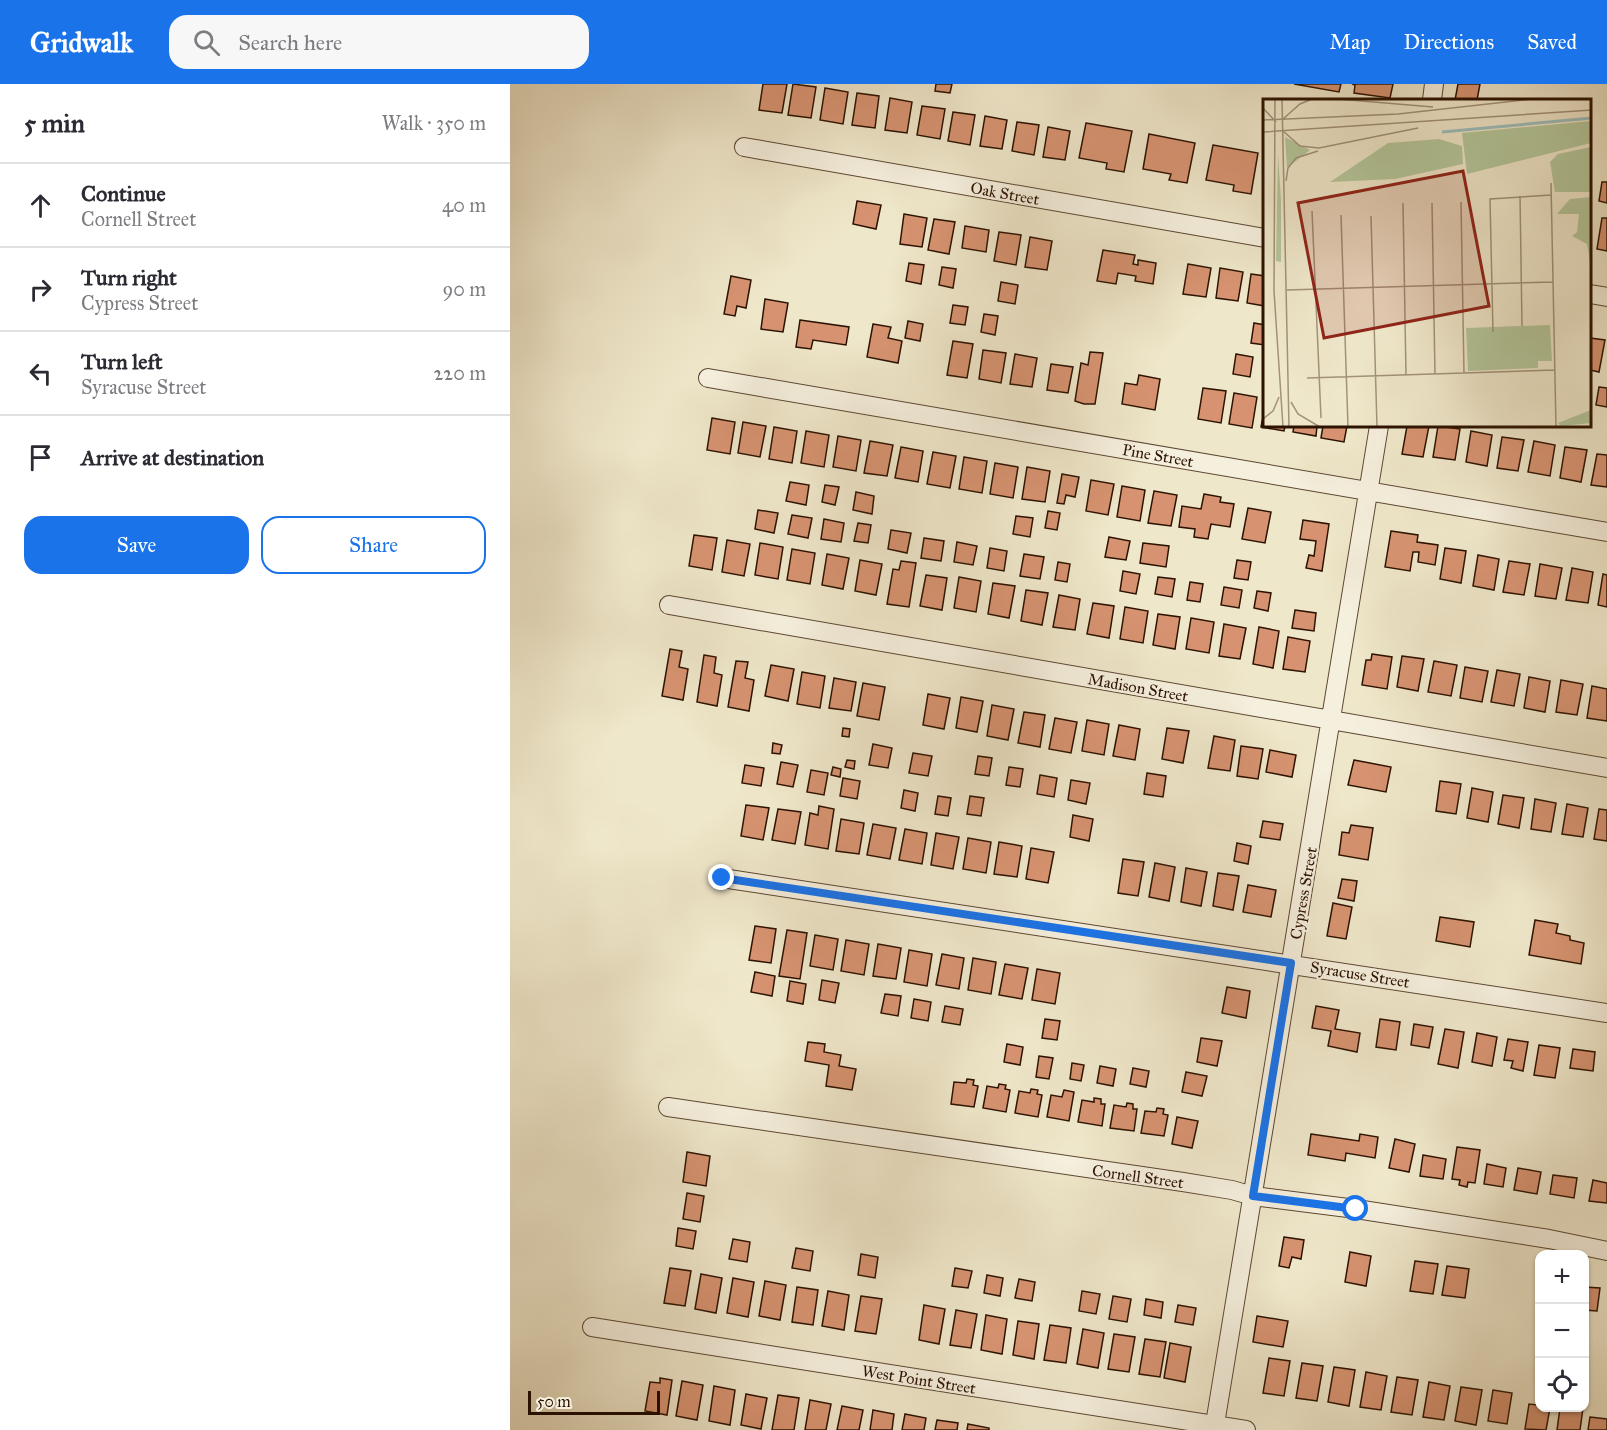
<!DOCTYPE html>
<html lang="en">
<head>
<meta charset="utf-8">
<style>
  body { margin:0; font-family:"IM FELL Great Primer",serif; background:#f7f7f7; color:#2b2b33 }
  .controls { position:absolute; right:18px; bottom:18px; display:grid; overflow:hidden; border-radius:12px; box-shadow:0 2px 4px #0004 }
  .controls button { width:54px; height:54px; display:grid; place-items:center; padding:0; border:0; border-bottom:2px solid #e1e1e2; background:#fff; color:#2b2b33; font:30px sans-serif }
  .scale { position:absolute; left:18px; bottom:15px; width:132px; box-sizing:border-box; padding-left:6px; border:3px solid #2c1200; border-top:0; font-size:16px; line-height:21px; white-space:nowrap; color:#2c1200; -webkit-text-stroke:4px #f5efdd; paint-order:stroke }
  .stop { position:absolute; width:18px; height:18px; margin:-14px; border:4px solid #1a73e8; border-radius:50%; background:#fff }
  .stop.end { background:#1a73e8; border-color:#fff; box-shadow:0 2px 6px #0008 }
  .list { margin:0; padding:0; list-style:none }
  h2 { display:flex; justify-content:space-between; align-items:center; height:78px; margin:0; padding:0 24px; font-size:26px }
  h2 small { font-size:20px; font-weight:400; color:#7c7c81 }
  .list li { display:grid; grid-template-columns:39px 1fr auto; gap:18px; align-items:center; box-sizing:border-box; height:84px; padding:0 24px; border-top:2px solid #e1e1e2 }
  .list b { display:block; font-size:22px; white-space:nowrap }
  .list p { margin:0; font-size:20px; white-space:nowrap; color:#7c7c81 }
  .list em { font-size:20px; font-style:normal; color:#7c7c81 }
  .actions { display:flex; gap:12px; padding:18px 24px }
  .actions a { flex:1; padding:14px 0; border:2px solid #1a73e8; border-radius:18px; text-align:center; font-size:21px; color:#1a73e8 }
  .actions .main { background:#1a73e8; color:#fff }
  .icon { flex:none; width:33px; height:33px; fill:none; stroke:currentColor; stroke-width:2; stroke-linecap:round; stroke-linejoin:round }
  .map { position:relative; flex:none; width:1097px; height:1346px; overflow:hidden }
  header { display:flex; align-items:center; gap:36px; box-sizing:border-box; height:84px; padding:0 30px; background:#1a73e8; color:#fff }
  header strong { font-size:28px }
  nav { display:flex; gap:33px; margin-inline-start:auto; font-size:21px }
  .search { width:420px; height:54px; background:#f7f7f7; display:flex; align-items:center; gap:15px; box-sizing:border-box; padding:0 21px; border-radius:18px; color:#7c7c81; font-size:22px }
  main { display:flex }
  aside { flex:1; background:#fff }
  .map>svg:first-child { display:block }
  .building { fill:#d79371; stroke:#2c1200; stroke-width:1.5 }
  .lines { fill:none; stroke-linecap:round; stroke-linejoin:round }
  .street-casing { stroke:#5d4732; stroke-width:20 }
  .street { stroke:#f5efdd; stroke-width:18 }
  .route { stroke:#1a73e8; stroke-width:8 }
  .labels { text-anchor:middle; stroke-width:4.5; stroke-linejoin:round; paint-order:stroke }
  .street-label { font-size:16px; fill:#2c1200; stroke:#f5efdd }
  .inset-river { fill:none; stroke:#9cbebe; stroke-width:3 }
  .inset-road { fill:none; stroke:#a19279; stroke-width:1.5 }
  .view { fill:#8f2418; fill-opacity:0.15; stroke:#8f2418; stroke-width:3 }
  .inset-edge { fill:none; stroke:#2c1200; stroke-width:3 }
</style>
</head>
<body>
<header>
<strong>Gridwalk</strong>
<div class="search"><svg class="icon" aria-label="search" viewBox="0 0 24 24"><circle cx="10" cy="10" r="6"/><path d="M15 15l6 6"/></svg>Search here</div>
<nav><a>Map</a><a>Directions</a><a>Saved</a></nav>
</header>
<main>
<aside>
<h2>5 min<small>Walk · 350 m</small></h2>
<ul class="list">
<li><svg class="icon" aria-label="ahead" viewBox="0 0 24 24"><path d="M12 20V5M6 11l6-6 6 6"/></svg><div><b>Continue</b><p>Cornell Street</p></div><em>40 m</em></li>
<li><svg class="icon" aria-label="right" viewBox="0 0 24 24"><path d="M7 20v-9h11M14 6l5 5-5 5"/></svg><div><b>Turn right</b><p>Cypress Street</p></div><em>90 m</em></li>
<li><svg class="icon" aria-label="left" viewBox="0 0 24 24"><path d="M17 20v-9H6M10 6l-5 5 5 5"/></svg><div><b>Turn left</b><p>Syracuse Street</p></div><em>220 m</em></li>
<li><svg class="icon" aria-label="arrive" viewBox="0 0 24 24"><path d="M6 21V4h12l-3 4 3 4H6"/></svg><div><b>Arrive at destination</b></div></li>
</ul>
<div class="actions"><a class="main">Save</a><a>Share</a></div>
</aside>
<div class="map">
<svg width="1097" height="1346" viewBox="0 0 1097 1346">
  <rect width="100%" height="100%" fill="#efe7ca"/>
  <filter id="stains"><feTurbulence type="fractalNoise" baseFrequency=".00333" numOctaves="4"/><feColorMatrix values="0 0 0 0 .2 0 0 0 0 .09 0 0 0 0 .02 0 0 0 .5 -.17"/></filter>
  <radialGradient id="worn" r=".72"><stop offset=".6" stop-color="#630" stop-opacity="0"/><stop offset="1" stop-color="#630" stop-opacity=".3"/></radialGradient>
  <path class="building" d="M253 0H277L272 29 249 26Z
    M283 0 306 3 301 34 278 31Z
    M426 0H442L440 9 425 7Z
    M784 0H831L829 8Z
    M842 0H883L880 14 844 9 845 1Z
    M948 0H970L967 16H945Z
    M315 4 338 8 333 40 310 36Z
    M347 9 369 12 365 44 342 41Z
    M380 14 402 18 397 49 375 46Z
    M412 22 435 25 430 55 407 51Z
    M443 28 465 31 460 61 438 57Z
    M475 32 497 36 492 65 470 62Z
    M507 38 529 41 524 71 502 67Z
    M576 39 622 47 614 88 596 85 597 79 569 74Z
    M538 43 560 47 555 76 533 73Z
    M639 50 685 59 677 99 659 96 661 90 633 85Z
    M703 61 748 69 741 110 723 107 724 101 696 96Z
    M1092 98H1097V119L1089 117Z
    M347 117 371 121 366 145 343 140Z
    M394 130 417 134 412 163 390 160Z
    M1092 134H1097V167L1087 165Z
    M424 135 445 138 439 170 418 166Z
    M455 142 479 146 476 168 452 164Z
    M489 148 511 151 506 181 484 177Z
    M520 153 542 157 537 186 515 183Z
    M593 166 625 171 623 180 628 181V176L646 179 643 200 625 197 626 192 608 189 606 200 587 197Z
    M399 179 414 181 411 200 396 197Z
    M678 180 701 184 696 213 673 210Z
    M432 183 446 185 443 204 429 201Z
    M710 184 733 188 728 217 706 214Z
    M741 190 755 192V222L737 219Z
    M221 192 241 196 236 224 227 222 225 232 214 230Z
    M491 198 508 201 505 220 488 217Z
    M255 215 278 219 273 248 251 245Z
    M443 221 458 223 455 241 440 239Z
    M474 230 488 232 485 251 471 248Z
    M290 236 339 243 336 261 303 256 301 265 286 263Z
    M398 237 413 240 410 257 395 254Z
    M744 239 755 241V261L741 259Z
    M363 240 381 243 378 254 392 257 388 279 357 273Z
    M1080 254 1095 256 1089 288 1080 286Z
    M443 257 463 260 457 294 437 291Z
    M473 266 496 269 491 299 469 295Z
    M580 268 593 269 585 320H574L565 317 571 279 578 281Z
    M505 270 527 274 522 303 500 300Z
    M726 270 743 273 740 293 723 290Z
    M541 280 563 283 558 309 537 306Z
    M629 291 650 295 645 326 612 320 615 299 627 301Z
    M1089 303 1097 304V323L1086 321Z
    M693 304 716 307 711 339 688 335Z
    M724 309 747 313 742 344 719 340Z
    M755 323V342H775L774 347 751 343Z
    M202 334 225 338 220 370 197 366Z
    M233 338 256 342 250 373 228 369Z
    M784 342H807L806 352 783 348Z
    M813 342H837L834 358 811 354Z
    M897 342H919L913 373 892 370Z
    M928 342 950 345 945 376 923 373Z
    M264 343 287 347 282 379 259 375Z
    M296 347 319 351 314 383 291 379Z
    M961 347 982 351 977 382 956 378Z
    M328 352 351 356 346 387 323 383Z
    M992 353 1014 356 1008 387 987 384Z
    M360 357 383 361 377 392 354 389Z
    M1024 357 1045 361 1040 392 1018 388Z
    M391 363 413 367 408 398 385 394Z
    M1055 363 1077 366 1071 398 1050 394Z
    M423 368 446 372 440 404 417 400Z
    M1087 370 1097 371V403L1081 401Z
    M454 373 477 377 472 409 449 405Z
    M485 379 508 383 503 414 480 410Z
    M517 383 540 387 535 418 512 415Z
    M552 390 569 393 565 413 556 411 554 420 547 419Z
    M581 396 604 400 598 431 576 427Z
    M280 398 299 401 296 421 276 417Z
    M315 401 329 403 325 421 312 418Z
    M612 402 635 406 630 437 607 433Z
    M644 407 667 411 661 442 638 439Z
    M346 408 364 412 362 430 343 426Z
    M694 410 711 413 710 418 724 420 720 443 701 440 698 455 684 453 685 445 669 443 672 422 691 425Z
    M738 424 761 428 755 459 732 455Z
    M248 426 268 429 264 449 245 445Z
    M538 427 550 429 547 446 535 444Z
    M282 431 302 434 298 454 278 450Z
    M506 432 523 434 520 453 503 450Z
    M314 435 334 439 331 458 311 455Z
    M793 436 819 440 812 487 796 484 799 471 804 472 806 457 790 455Z
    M348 439 361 441 358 459 344 457Z
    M381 446 401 449 397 469 378 465Z
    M881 447 908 451 907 458 928 461 925 481 908 478 909 468H903L900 487 875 483Z
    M184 451 207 454 202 486 179 482Z
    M599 453 620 457 616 476 595 473Z
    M414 454 434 457 431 477 411 474Z
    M217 456 240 460 234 492 212 488Z
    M447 458 467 462 463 481 444 478Z
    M250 459 273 463 268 495 245 491Z
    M633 459 659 462 656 483 630 479Z
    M480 464 497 467 494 487 477 484Z
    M935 464 956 467 951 499 930 495Z
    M282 465 305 469 300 500 277 496Z
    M317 470 339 474 333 505 312 501Z
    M514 470 534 473 530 495 510 492Z
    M968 471 989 475 984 506 963 502Z
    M350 476 372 480 366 511 345 507Z
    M727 476 741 478 738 496 724 494Z
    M391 477 406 479 399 523 377 520 383 485 389 486Z
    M999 477 1020 480 1014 511 993 508Z
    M548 478 560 480 557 498 545 496Z
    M1030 480 1052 484 1046 515 1025 512Z
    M1062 484 1083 488 1078 519 1056 516Z
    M613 487 630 490 626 510 610 507Z
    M1093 490 1097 491V523L1088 521Z
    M416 491 437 494 432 526 410 522Z
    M449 493 471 497 466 528 444 524Z
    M648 493 665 495 662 513 645 510Z
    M680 498 693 500 690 518 677 516Z
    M483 499 505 502 499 534 478 530Z
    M714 503 732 506 729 524 711 521Z
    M516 506 538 509 532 541 511 537Z
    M747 507 761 509 758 527 744 524Z
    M549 511 570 515 565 546 543 543Z
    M583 519 604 522 599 554 577 550Z
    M615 523 638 527 633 559 610 555Z
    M785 526 806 529 804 547 782 544Z
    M648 530 670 533 665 565 643 561Z
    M681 534 704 538 699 569 676 565Z
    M714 540 736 544 730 575 709 572Z
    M749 543 769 547 763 584 743 580Z
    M778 553 800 557 795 588 773 585Z
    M160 565 172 567 169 583 178 585 173 616 152 612Z
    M862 570 882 573 877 605 852 601 856 576H861Z
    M194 571 206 573 204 589 212 591 207 622 187 618Z
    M892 572 914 575 908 607 887 603Z
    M226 577 238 578 235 594 244 596 239 627 218 623Z
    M924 577 947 581 941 612 918 608Z
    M261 581 284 585 278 617 255 612Z
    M955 583 978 587 972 618 950 614Z
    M987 586 1010 590 1004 622 981 618Z
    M292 588 315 592 310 624 287 620Z
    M1019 593 1040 597 1035 628 1014 624Z
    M324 594 346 598 341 627 319 624Z
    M1051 596 1073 600 1067 631 1046 628Z
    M353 599 375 603 369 636 347 632Z
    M1082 602 1097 605V637L1077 634Z
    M418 610 440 614 434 645 413 641Z
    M451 613 473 617 467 648 446 644Z
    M482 621 504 625 498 656 477 652Z
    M514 628 535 631 530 663 508 659Z
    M545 634 567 638 561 669 539 665Z
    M577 636 599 640 594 671 572 667Z
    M609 641 630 645 625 676 603 672Z
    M333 644 340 645 339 653 332 652Z
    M657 644 679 647 673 679 652 675Z
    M704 652 725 656 720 687 698 684Z
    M263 659 272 661 270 670 262 669Z
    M363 660 382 664 378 684 359 681Z
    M731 662 753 665 748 695 727 692Z
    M760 666 786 671 782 693 756 688Z
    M403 669 422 672 418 692 399 689Z
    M468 672 482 674 479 692 465 690Z
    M337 676 345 677 344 685 335 683Z
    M844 676 881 683 876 708 838 701Z
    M271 678 288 681 283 703 267 700Z
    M235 681 254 684 251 702 232 699Z
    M323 683 331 685 330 693 321 691Z
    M499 683 513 685 510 703 496 701Z
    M301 686 318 689 314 711 297 708Z
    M637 689 656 692 653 713 634 710Z
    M530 691 547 694 544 713 527 710Z
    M333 694 350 697 347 715 330 712Z
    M561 696 580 699 576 720 558 716Z
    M930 697 951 700 946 730 926 727Z
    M962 704 983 708 978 738 957 734Z
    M394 706 408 709 405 727 391 724Z
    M993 711 1014 714 1009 744 988 740Z
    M428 712 441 714 438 732 425 730Z
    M460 712 474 714 471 732 457 730Z
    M1025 715 1046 719 1041 748 1021 745Z
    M1057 720 1078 724 1073 753 1052 750Z
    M236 721 259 724 253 756 231 752Z
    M309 722 324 725 318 765 295 761 300 729 308 731Z
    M268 725 291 728 285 760 262 756Z
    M1089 725 1097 726V757L1084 755Z
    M563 731 583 735 579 757 560 753Z
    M331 735 354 739 349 770 326 767Z
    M753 737 773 740 770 756 750 753Z
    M363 740 386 744 380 775 357 771Z
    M841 741 863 744 858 776 829 771 832 748 839 749Z
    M395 745 417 749 412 780 389 776Z
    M426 749 449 753 443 785 421 781Z
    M458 754 481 758 476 789 453 785Z
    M489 758 512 762 507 793 484 790Z
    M727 759 741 762 738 780 724 777Z
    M521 764 544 768 538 799 516 795Z
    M613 775 634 778 628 812 608 809Z
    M645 779 665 783 659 817 639 813Z
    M676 784 697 788 691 822 671 818Z
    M708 789 729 792 723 826 703 822Z
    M832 795 847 797 844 817 828 814Z
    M738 801 766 806 761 833 733 828Z
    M823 819 842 823 836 855 817 852Z
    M930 833 964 838 960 863 926 857Z
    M1025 836 1048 840 1046 849 1060 852V856L1074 859 1071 880 1019 871Z
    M245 842 266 845 261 879 239 876Z
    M277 846 297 849 290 895 269 892Z
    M305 851 328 855 323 886 300 882Z
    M336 856 359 860 354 891 331 887Z
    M368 860 391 864 386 895 363 892Z
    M399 866 422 870 417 902 394 898Z
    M432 870 454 874 449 905 426 901Z
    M463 874 486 878 481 910 458 906Z
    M495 880 518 884 512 915 489 911Z
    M527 885 550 889 545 920 522 916Z
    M245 888 265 892 262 912 241 908Z
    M312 896 329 899 325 919 309 916Z
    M280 897 296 900 293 920 277 917Z
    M717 903 740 907 736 934 712 929Z
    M375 910 391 912 388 932 371 929Z
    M404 915 421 918 418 937 401 934Z
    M435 922 453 925 450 941 432 938Z
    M806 922 829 926 825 945 850 949 847 968 818 962 821 947 802 944Z
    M535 935 550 937 547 956 532 954Z
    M870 935 890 938 886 966 866 963Z
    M904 940 923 943 919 964 901 961Z
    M935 945 954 948 948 984 928 980Z
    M967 949 987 953 982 982 962 978Z
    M691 954 712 957 707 982 687 978Z
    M998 955 1018 958 1013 987 1001 984 1003 977 994 976Z
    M298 958 315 960 314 968 331 971 329 982 346 985 342 1006 316 1002 319 981 295 977Z
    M497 960 513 963 510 981 494 978Z
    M1029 961 1050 964 1045 994 1024 991Z
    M1063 965 1085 968 1083 987 1060 984Z
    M529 972 543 974 539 995 526 993Z
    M562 979 574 981 571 997 560 995Z
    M590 982 606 985 603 1002 587 999Z
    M623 984 639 987 636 1003 620 1000Z
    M676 988 697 992 692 1012 672 1008Z
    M457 995 464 996 463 1001 468 1002 464 1023 441 1020 444 998 456 999Z
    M489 1000 496 1001 495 1005 500 1006 496 1028 473 1024 477 1002 488 1004Z
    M521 1005 528 1006 527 1010 532 1011 528 1033 505 1029 509 1007 520 1009Z
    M554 1006 564 1008 559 1037 537 1033 541 1011 552 1013Z
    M584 1014 591 1015V1020H595L592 1042 568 1038 572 1016 584 1018Z
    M617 1019 623 1020V1025H627L624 1047 600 1044 604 1021 616 1023Z
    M647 1024 654 1025 653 1030 658 1031 654 1052 631 1049 635 1027 646 1028Z
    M667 1033 688 1037 682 1064 662 1060Z
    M801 1050 849 1057 850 1050 868 1053 865 1074 836 1069 835 1077 798 1071Z
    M885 1055 905 1060 899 1088 879 1084Z
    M947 1063 970 1066 965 1099 958 1098 957 1103 949 1101 950 1096 942 1095Z
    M177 1068 200 1072 196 1102 173 1098Z
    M913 1071 936 1075 933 1095 910 1092Z
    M977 1080 996 1084 993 1103 974 1100Z
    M1008 1084 1031 1088 1027 1110 1004 1106Z
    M1043 1091 1067 1094 1064 1114 1040 1110Z
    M1083 1096 1097 1099V1119L1079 1117Z
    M177 1109 194 1112 190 1138 173 1135Z
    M168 1144 186 1147 183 1165 166 1162Z
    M774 1153 794 1156 791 1175 782 1173 779 1184 769 1182Z
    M223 1155 240 1158 237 1178 219 1175Z
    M286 1164 303 1167 300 1187 282 1184Z
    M840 1168 861 1172 856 1202 835 1198Z
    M351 1170 368 1173 365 1194 348 1191Z
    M905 1177 928 1180 923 1210 900 1207Z
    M937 1182 959 1185 955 1214 932 1211Z
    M160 1184 181 1187 175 1222 154 1219Z
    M445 1184 462 1187 458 1204 442 1202Z
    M191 1190 212 1194 206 1229 185 1225Z
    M477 1191 493 1194 490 1212 474 1209Z
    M223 1194 244 1198 238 1233 217 1229Z
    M509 1195 525 1198 522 1217 505 1214Z
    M255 1197 276 1201 270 1236 249 1232Z
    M287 1203 308 1206 303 1241 282 1238Z
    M1074 1203 1090 1204 1087 1227 1074 1226Z
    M318 1207 339 1211 334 1246 312 1242Z
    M572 1207 590 1210 586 1230 569 1227Z
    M351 1212 372 1215 366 1250 345 1247Z
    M603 1212 621 1215 617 1238 599 1235Z
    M636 1215 653 1218 651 1234 634 1231Z
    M414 1221 435 1225 429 1260 409 1256Z
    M668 1221 686 1224 683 1241 665 1238Z
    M446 1226 467 1230 461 1264 440 1261Z
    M476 1231 497 1235 492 1270 471 1266Z
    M747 1232 778 1237 773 1263 743 1258Z
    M508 1237 529 1240 524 1275 503 1271Z
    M540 1241 561 1244 556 1279 534 1276Z
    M573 1245 594 1249 588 1284 567 1280Z
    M604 1250 625 1253 619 1288 598 1285Z
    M635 1255 656 1258 650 1293 629 1290Z
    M660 1259 681 1263 675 1298 654 1294Z
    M759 1274 780 1277 774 1312 753 1309Z
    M792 1279 813 1282 807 1317 786 1314Z
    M824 1283 845 1286 839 1322 818 1318Z
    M856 1288 877 1292 871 1326 850 1323Z
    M887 1293 908 1296 902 1331 881 1328Z
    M150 1294 162 1296 157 1331 135 1327 140 1298 150 1299Z
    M172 1297 193 1301 187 1336 166 1332Z
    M919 1298 940 1302 934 1336 913 1333Z
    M204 1302 225 1306 220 1341 199 1337Z
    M951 1303 972 1306 966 1341 945 1337Z
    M983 1306 1002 1309 997 1340 978 1337Z
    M1028 1309 1030 1324H1040L1036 1346 1015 1345 1019 1320 1027 1321Z
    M236 1310 257 1314 251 1345 231 1341Z
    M268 1311 289 1314 284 1346H262Z
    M300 1316 321 1320 316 1346H295Z
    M332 1322 353 1326 349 1346H327Z
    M1050 1324H1073L1070 1346H1047Z
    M363 1326 384 1330 382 1346H360Z
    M395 1330 416 1334 414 1346H392Z
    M1080 1333 1097 1335V1346H1078Z
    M427 1336 448 1339 447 1346H425Z
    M458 1340 479 1344V1346H457Z"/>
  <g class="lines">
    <defs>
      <path id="street" d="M922 16 924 0
        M234 63 755 154
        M1080 210 1097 213
        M198 294 1097 448
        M159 521 1097 684
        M212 794 1097 929
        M158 1023 673 1098 722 1106 743 1112 846 1125 1039 1155 1097 1167
        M82 1243 736 1346
        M704 1346 869 342"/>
    </defs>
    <use href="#street" class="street-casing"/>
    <use href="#street" class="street"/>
  </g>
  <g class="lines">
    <path class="route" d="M212 794 781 879 743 1112 846 1125"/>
  </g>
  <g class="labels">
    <g class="street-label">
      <text transform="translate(495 109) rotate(10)" y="6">Oak Street</text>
      <text transform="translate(648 371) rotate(10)" y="6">Pine Street</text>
      <text transform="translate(628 603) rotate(10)" y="6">Madison Street</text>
      <text transform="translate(793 809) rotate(-80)" y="6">Cypress Street</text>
      <text transform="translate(850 890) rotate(9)" y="6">Syracuse Street</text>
      <text transform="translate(628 1092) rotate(8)" y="6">Cornell Street</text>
      <text transform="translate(409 1295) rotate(9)" y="6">West Point Street</text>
    </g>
  </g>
  <g transform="translate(753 15)">
    <rect width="328" height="328" fill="#efe7ca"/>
    <path d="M328 22V44L204 75 199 34ZM22 38 47 51 24 69ZM176 40 199 47 200 65 132 80 67 83 125 44ZM328 48V93H292L287 63 295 55ZM15 55 18 101V163L13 162ZM328 98 329 168H328L324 145 309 137 314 133 316 115H294L307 100ZM287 226 289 262H275V269L205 272 203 229ZM328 311V324L298 327 295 324Z" fill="#b4c79b"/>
    <path class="inset-river" d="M179 33 329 19"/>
    <path class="inset-road" d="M12 0 11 192 20 328M19 0 26 328M75 0 170 8M0 9 13 23M20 20 37 5 49 0M0 21 135 15 269 0M19 31 37 47 56 49 155 29M0 33 329 11M23 82 25 69 33 59 55 52M288 84 293 328M257 97 259 227M198 103 201 274M140 104 143 276M169 104 172 275M49 112 58 319M78 116 85 328M108 117 114 328M24 191 290 183M230 233 227 100 288 96M44 279 292 271M28 303 35 315 57 328M0 320 10 312 16 298"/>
    <path class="view" d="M200 72 226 207 61 239 35 104Z"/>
    <rect width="328" height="328" class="inset-edge"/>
  </g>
  <rect width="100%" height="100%" filter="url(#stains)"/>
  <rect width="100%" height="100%" fill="url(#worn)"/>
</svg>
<div class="controls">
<button>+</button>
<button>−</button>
<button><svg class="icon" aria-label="locate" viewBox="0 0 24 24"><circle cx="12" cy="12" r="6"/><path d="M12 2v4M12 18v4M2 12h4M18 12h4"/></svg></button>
</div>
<div class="scale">50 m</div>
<div class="stop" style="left:846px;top:1125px"></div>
<div class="stop end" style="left:212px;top:794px"></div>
</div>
</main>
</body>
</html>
